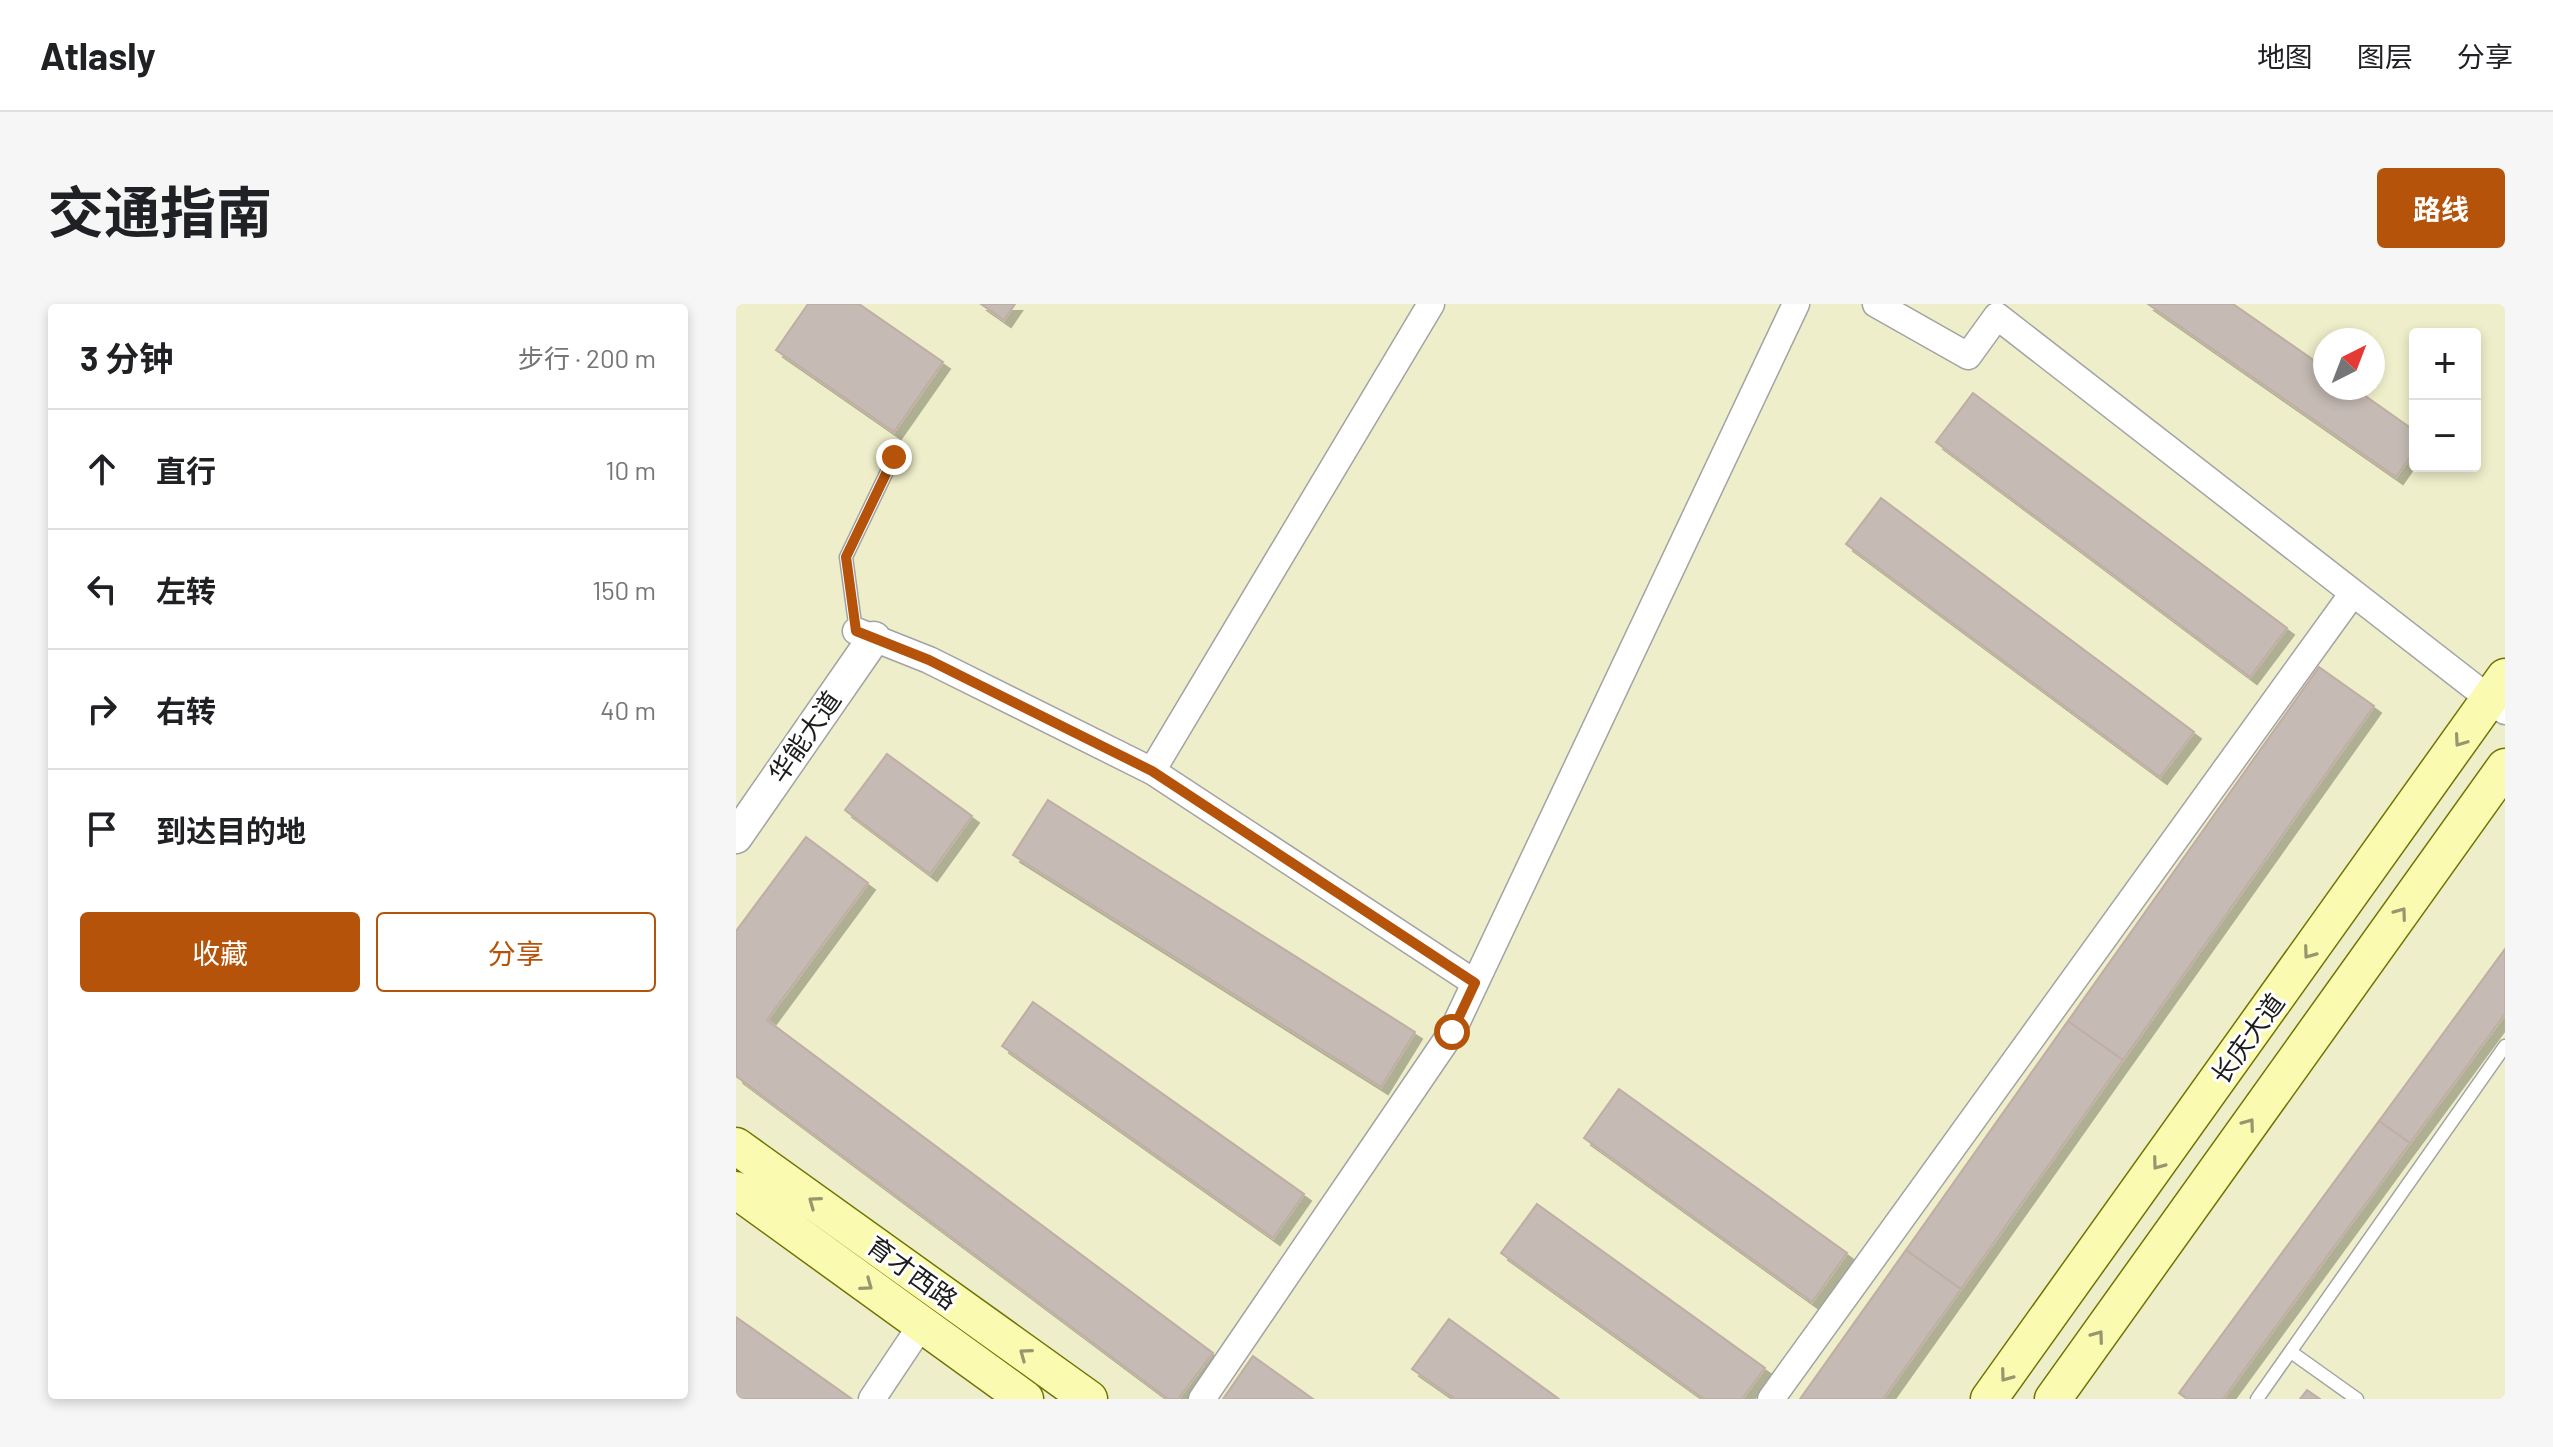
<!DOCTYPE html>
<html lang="zh">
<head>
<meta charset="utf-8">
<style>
  body { margin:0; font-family:Barlow,"Noto Sans SC",sans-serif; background:#f6f6f6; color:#202124 }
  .controls { position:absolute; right:24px; top:24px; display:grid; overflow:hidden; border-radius:8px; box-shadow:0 4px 12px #0003 }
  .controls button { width:72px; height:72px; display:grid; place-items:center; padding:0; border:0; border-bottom:2px solid #e0e0e0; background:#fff; color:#202124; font:40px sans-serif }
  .compass { position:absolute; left:1577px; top:24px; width:72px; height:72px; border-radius:50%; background:#fff; box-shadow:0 4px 12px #0003; rotate:42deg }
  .stop { position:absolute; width:24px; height:24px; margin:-18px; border:6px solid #b45309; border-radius:50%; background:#fff }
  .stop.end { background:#b45309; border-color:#fff; box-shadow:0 2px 8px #0008 }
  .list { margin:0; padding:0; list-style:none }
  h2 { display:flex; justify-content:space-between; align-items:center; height:104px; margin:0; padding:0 32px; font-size:34px }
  h2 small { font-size:26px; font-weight:400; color:#757577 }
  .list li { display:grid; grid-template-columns:52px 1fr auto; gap:24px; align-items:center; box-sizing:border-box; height:120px; padding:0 32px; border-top:2px solid #e0e0e0 }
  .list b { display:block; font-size:30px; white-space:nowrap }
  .list em { font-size:26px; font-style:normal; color:#757577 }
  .actions { display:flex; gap:16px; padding:24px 32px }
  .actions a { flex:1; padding:18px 0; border:2px solid #b45309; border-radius:8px; text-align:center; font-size:28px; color:#b45309 }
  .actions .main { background:#b45309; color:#fff }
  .icon { flex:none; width:44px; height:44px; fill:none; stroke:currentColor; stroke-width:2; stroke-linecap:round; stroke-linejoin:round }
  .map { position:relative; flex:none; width:1769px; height:1095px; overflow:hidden; border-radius:8px }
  header { display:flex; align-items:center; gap:48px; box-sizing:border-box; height:112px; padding:0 40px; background:#fff; border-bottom:2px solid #e0e0e0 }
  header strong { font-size:38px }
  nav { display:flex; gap:44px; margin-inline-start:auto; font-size:28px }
  .intro { display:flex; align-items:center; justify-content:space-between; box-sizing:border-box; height:192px; padding:0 48px }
  h1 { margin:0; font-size:56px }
  .button { padding:20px 36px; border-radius:8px; background:#b45309; color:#fff; font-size:28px; font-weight:700 }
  main { display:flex; gap:48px; padding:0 48px }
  aside { flex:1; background:#fff; border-radius:8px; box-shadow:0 4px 12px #0003 }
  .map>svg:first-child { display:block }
  .farmland { fill:#eeeeca; fill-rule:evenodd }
  .building { fill:#c5bab4; stroke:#c0ada3; stroke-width:2; filter:url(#shadow) }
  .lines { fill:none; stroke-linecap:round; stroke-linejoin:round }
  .service-casing { stroke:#a3a3a3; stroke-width:15 }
  .minor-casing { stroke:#a3a3a3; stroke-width:29 }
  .tertiary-casing { stroke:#a3a3a3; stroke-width:35 }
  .secondary-casing { stroke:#707401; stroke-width:39 }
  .service { stroke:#fff; stroke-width:12 }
  .minor { stroke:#fff; stroke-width:26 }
  .tertiary { stroke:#fff; stroke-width:32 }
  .secondary { stroke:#fbfab1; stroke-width:36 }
  .oneway { stroke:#97966e }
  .route { stroke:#b45309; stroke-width:10 }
  .labels { text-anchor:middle; stroke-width:6; stroke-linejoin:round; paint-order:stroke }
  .street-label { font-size:26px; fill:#1c1c1c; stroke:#fff }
</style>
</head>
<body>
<header>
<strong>Atlasly</strong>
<nav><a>地图</a><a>图层</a><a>分享</a></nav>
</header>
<div class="intro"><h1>交通指南</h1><a class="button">路线</a></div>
<main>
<aside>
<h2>3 分钟<small>步行 · 200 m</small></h2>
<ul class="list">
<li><svg class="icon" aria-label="ahead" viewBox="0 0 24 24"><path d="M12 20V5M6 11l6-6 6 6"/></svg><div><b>直行</b></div><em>10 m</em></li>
<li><svg class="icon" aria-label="left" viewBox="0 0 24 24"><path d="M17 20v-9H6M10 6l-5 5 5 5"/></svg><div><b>左转</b></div><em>150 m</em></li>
<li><svg class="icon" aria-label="right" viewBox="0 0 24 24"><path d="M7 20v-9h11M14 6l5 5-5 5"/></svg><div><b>右转</b></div><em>40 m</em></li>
<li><svg class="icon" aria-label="arrive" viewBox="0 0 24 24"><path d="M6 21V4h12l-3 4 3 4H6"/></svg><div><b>到达目的地</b></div></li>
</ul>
<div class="actions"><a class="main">收藏</a><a>分享</a></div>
</aside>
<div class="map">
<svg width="1769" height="1095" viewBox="0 0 1769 1095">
  <defs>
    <filter id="shadow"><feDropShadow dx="7" dy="7" stdDeviation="0" flood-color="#0004"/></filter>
  </defs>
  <rect width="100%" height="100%" fill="#eee8e1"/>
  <path class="farmland" d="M0 0H1769V1095H0ZM1679 30H1739V162H1679ZM1589 36H1637V84H1589Z"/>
  <path class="building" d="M72 0H123L207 58 158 128 40 46Z
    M245 0H279L268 16Z
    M1412 0H1497L1589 64V84H1618L1679 127V146L1660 173Z
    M1237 89 1551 324 1514 373 1200 138Z
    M1145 194 1458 428 1424 473 1110 240Z
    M1583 363 1638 402 1387 756 1332 717Z
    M151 450 236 512 194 570 109 506Z
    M312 496 679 728 645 783 277 551Z
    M70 533 132 579 31 716 477 1049 442 1095H432L0 772V627Z
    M1769 645V710L1674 839 1643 817Z
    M297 698 568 890 537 934 266 742Z
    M1332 717 1387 756 1225 985 1170 946Z
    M883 785 1111 949 1076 998 848 834Z
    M1643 817 1674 839 1487 1095H1451L1443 1089Z
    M801 900 1029 1064 1006 1095H968L765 949Z
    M1170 946 1225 985 1147 1095H1064Z
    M0 1013 116 1095H0Z
    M713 1015 823 1095H719L676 1065Z
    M517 1052 577 1095H487Z
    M1571 1086 1584 1095H1564Z"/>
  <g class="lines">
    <defs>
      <path id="service" d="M120 327 110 253 158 153
        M1555 1048 1621 1095
        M1521 1095 1769 742"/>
      <path id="minor" d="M1140 0 1232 52 1261 12 1769 407
        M120 327 193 356 416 467 739 679
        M416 467 695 0
        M136 1095 186 1020
        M466 1095 716 728 1060 0
        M1035 1095 1617 289"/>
      <path id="tertiary" d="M0 533 138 334"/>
      <path id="secondary" d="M0 842 353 1095
        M0 886 289 1095
        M1253 1095 1769 373
        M1317 1095 1769 463"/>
    </defs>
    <use href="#service" class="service-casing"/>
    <use href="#minor" class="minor-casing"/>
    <use href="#tertiary" class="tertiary-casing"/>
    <use href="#secondary" class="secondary-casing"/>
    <use href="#service" class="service"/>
    <use href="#minor" class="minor"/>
    <use href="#tertiary" class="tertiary"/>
    <use href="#secondary" class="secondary"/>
  </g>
  <defs><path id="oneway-chevron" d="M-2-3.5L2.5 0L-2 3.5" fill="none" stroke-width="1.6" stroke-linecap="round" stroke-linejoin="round" transform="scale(2)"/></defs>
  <g class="oneway">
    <use href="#oneway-chevron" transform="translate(1724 437) rotate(125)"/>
    <use href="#oneway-chevron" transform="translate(1665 609) rotate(-54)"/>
    <use href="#oneway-chevron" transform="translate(1573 649) rotate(126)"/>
    <use href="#oneway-chevron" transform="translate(1513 820) rotate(-54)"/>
    <use href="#oneway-chevron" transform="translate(1422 860) rotate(126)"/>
    <use href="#oneway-chevron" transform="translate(78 898) rotate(-144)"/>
    <use href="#oneway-chevron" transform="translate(131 981) rotate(36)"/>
    <use href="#oneway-chevron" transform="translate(1362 1032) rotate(-54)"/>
    <use href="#oneway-chevron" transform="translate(289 1050) rotate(-144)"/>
    <use href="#oneway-chevron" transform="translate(1270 1072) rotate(126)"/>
  </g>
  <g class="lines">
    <path class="route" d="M158 153 110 253 120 327 193 356 416 467 739 679 716 728"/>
  </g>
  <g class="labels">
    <g class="street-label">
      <text transform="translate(69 433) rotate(-55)" y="9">华能大道</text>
      <text transform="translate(1512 735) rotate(-54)" y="9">长庆大道</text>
      <text transform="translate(176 969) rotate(36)" y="9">育才西路</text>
    </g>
  </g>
</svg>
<div class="controls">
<button>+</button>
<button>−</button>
</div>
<svg class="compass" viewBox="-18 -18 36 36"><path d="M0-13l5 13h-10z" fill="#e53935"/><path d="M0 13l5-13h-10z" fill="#757577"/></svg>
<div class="stop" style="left:716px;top:728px"></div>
<div class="stop end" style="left:158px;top:153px"></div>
</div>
</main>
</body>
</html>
